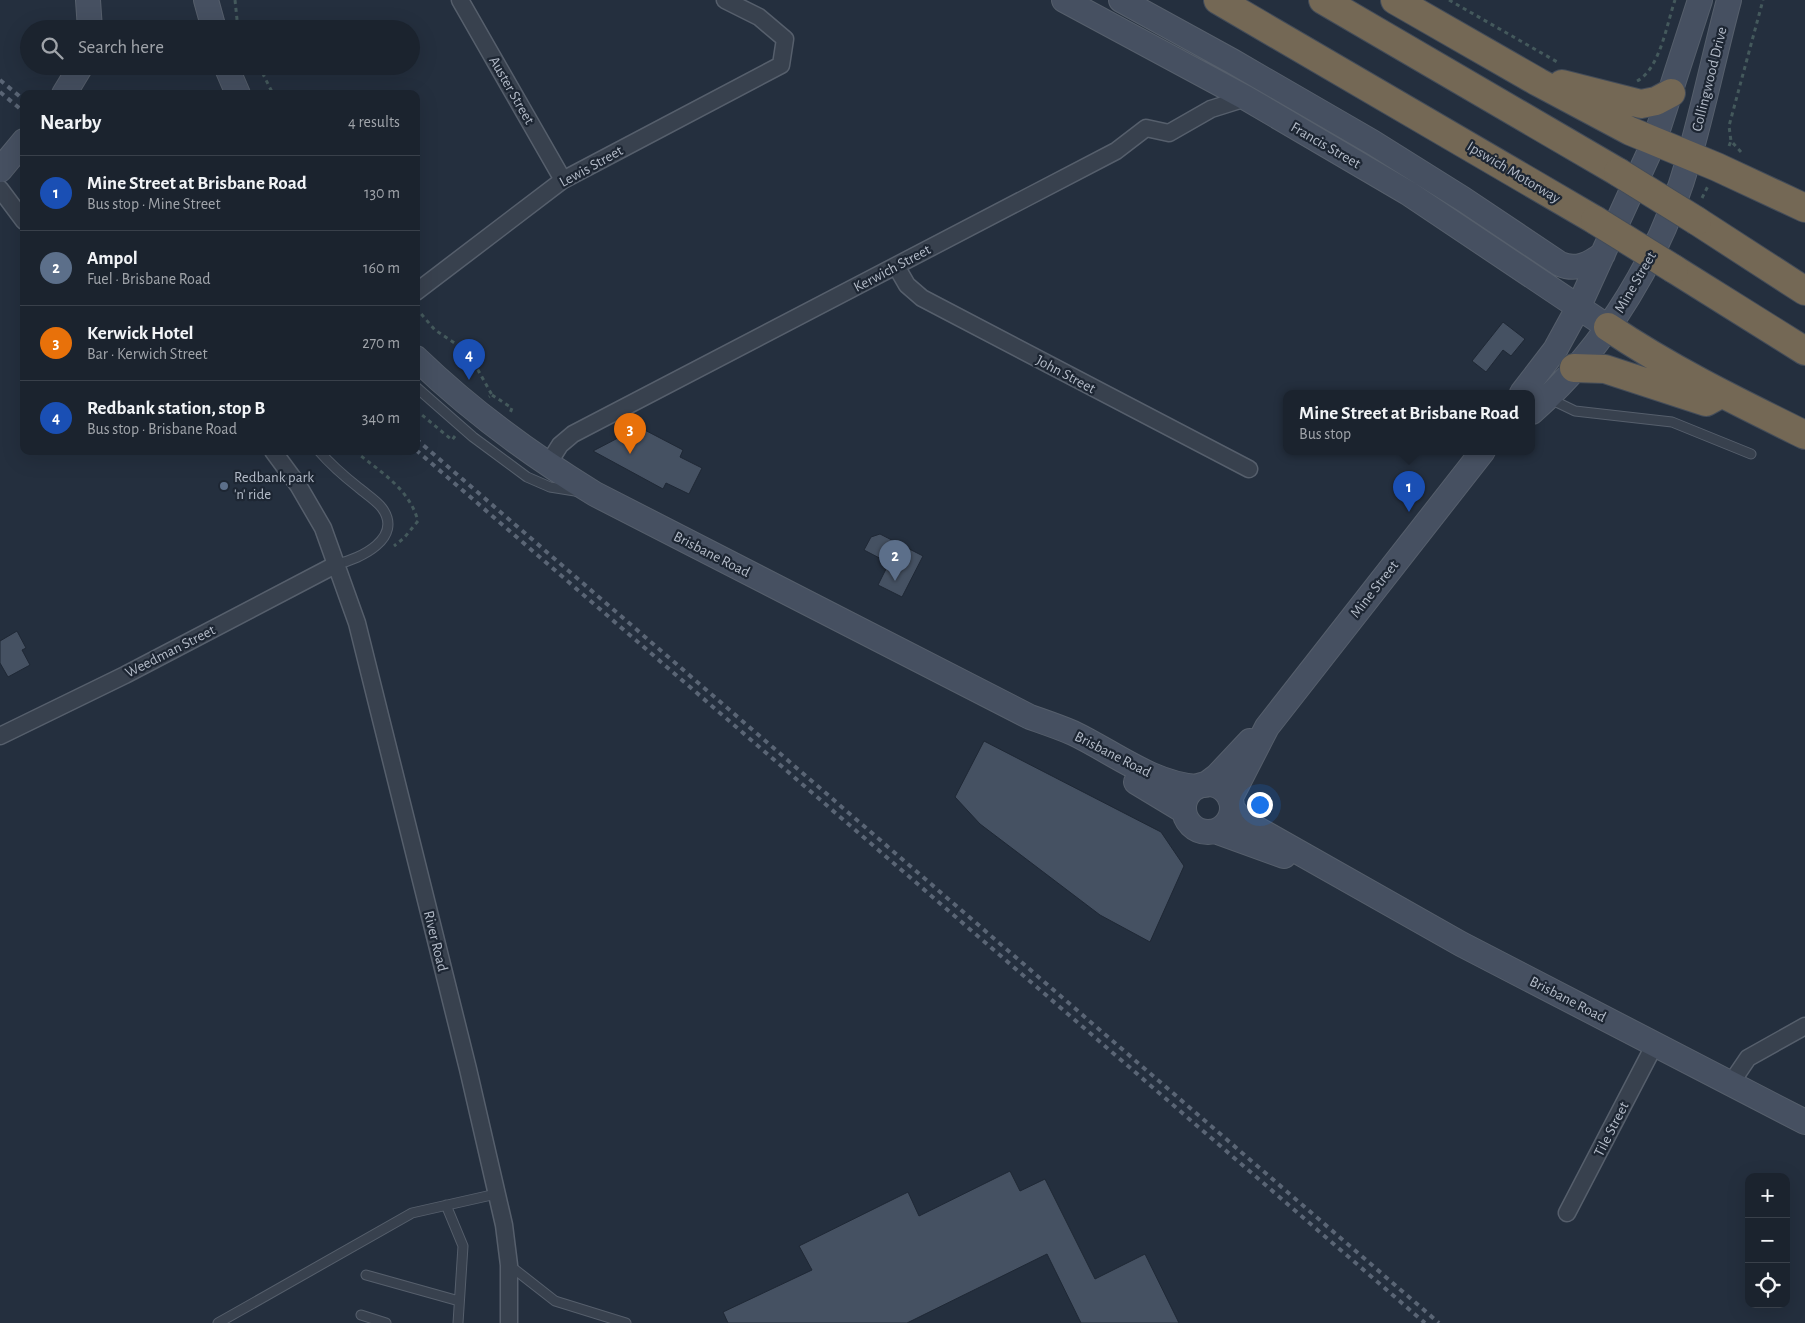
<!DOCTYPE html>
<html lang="en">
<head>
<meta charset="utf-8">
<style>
  body { margin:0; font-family:"Alegreya Sans",sans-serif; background:#282f3a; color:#f1f3f6 }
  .controls { position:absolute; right:15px; bottom:15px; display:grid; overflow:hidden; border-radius:10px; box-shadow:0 5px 20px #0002 }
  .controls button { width:45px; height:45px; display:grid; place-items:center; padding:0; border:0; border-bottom:1px solid #39404a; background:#1b232e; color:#f1f3f6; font:25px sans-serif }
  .you { position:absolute; left:1259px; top:804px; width:18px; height:18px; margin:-12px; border:4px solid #fff; border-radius:50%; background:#1a73e8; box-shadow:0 0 0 8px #1a73e833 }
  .badge { display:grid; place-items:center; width:32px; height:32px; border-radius:50%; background:#8ab4f8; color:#fff; font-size:16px; font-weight:700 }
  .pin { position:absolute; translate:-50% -41px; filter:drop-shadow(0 1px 2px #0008) }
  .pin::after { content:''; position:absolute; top:26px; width:18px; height:15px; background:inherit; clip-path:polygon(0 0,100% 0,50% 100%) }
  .popup { position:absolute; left:1283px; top:390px; width:252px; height:65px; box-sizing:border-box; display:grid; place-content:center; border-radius:10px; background:#1b232e; filter:drop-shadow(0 1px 4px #0005); font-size:16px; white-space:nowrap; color:#a0a4aa }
  .popup b { font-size:19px; color:#f1f3f6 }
  .popup::after { content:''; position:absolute; left:50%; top:100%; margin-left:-10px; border:10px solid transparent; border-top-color:#1b232e }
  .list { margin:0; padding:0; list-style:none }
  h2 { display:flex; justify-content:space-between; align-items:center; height:65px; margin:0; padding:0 20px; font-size:21px }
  h2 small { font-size:16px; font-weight:400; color:#a0a4aa }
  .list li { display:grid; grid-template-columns:32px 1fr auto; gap:15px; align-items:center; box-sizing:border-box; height:75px; padding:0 20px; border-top:1px solid #39404a }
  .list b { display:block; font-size:19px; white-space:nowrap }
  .list p { margin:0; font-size:16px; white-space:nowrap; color:#a0a4aa }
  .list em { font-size:16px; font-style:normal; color:#a0a4aa }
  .icon { flex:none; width:28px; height:28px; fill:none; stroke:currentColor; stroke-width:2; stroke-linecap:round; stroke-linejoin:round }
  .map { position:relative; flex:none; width:1805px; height:1323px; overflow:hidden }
  .search { position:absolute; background:#1b232e; box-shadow:0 5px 20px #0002; left:20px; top:20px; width:400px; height:55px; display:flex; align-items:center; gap:12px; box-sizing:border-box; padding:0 18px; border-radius:28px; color:#a0a4aa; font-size:19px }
  .panel { position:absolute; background:#1b232e; box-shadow:0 5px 20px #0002; left:20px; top:90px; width:400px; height:365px; border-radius:10px }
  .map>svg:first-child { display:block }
  .building { fill:#455162; stroke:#1f2835 }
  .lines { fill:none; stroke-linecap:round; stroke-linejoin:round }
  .service-casing { stroke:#565f6c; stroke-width:11 }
  .minor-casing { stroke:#565f6c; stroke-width:19 }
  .secondary-casing { stroke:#565f6c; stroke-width:26 }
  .motorway-casing { stroke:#434c59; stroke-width:30 }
  .path { stroke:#44595c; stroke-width:3; stroke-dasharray:4 4; stroke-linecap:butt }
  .service { stroke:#38414e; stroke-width:9 }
  .minor { stroke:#38414e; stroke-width:16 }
  .secondary { stroke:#465061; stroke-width:24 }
  .motorway { stroke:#746855; stroke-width:28 }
  .rail { stroke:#5a6575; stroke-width:4; stroke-dasharray:5 5; stroke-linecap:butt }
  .motorway-bridge-casing { stroke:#434c59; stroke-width:30; stroke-linecap:butt }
  .motorway-bridge { stroke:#746855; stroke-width:28 }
  .service-dot { fill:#5c6f8a; stroke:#1d2633; stroke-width:2 }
  .labels { text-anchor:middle; stroke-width:4.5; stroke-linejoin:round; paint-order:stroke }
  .street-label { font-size:15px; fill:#b4bcc9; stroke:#1d2633 }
  .poi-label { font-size:15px; fill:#b4bcc9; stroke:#1d2633; text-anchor:start }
</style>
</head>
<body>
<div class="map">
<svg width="1805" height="1323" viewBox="0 0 1805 1323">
  <rect width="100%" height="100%" fill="#242f3e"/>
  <path class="building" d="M1503 322 1525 339 1511 356 1503 350 1486 372 1472 361Z
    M639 427 683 450 680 457 702 468 689 494 666 483 663 489 593 451Z
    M880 534 923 556 902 597 878 585 889 563 864 550 871 537Z
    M17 631 26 648 22 650 30 665 8 677 0 663V641Z
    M984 741 1161 832 1184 866 1150 942 1100 915 980 824 955 797Z
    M1010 1171 1020 1191 1045 1179 1095 1279 1145 1254 1179 1323H1081L1047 1254 907 1323H728L723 1312 812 1270 799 1246 908 1192 919 1216Z"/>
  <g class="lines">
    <defs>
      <path id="service" d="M416 387 473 437 527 477 550 487 575 491
        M1548 398 1575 411 1672 422 1751 454
        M319 451C331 465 345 477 359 488 366 494 377 501 382 508 404 538 360 559 337 564
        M446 1205 463 1246 458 1323
        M509 1265 555 1301 626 1323
        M366 1275 459 1301
        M361 1315 386 1323
        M218 1323 412 1213 496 1194"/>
      <path id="minor" d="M460 0 563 180
        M0 189 24 221
        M896 266 907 285 922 298 1249 469
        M416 292 563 180 781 65 785 39 759 17 725 0
        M273 451 298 485 323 528 357 623 468 1069 504 1225 509 1265V1323
        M548 464 560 445 573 434 1116 151 1146 128 1169 133 1211 109 1246 98
        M0 736 125 675 337 564
        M1731 1083 1748 1058 1805 1026
        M1567 1213 1655 1044"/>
      <path id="secondary" d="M88 0 90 29
        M206 0 214 29
        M1064 0 1246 98 1408 193 1608 327
        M1121 0 1232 61 1372 142 1463 199 1560 264C1576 271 1590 264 1603 254
        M226 66 238 94
        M64 94 81 66
        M0 170 24 141
        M416 358C470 410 531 455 595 494L1030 717C1044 722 1059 727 1073 733 1113 752 1152 784 1197 787
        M1522 393 1555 350 1578 308 1654 142 1700 0
        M1532 412C1607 346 1662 254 1689 158 1704 106 1715 52 1729 0
        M1136 782 1184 811
        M1184 808a24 24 0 1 1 48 0a24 24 0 1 1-48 0Z
        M1205 785 1217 776 1250 741
        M1230 799 1267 727 1483 451
        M1232 808 1239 817 1254 827 1461 944 1805 1122
        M1215 831 1284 856"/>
      <path id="motorway" d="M1218 0 1595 220
        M1323 0 1618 172
        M1395 0 1538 82 1630 131 1717 167 1805 208
        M1562 84 1641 104 1656 101 1671 93
        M1697 221 1805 291
        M1674 269 1805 351
        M1608 327C1670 369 1738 402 1805 435
        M1574 368 1605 369 1706 402 1717 396"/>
    </defs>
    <use href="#service" class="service-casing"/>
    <use href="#minor" class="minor-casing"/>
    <use href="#secondary" class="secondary-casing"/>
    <use href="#motorway" class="motorway-casing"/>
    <path class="path" d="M235 0 238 29
      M1449 0 1559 63
      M259 66 273 94
      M1637 81C1660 69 1667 23 1675 0
      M1729 146 1731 141
      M1741 152 1731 141 1729 126 1763 0
      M1702 198 1708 186
      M416 308 435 330 459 346 478 370 492 395 489 397
      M492 395 512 408 510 413
      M416 410 452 440 455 436
      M355 451C380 472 409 488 418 521L404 538 394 546
      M198 454 201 451"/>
    <use href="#service" class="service"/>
    <use href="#minor" class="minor"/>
    <use href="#secondary" class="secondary"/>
    <use href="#motorway" class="motorway"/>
    <path class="rail" d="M0 80 24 100
      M0 92 24 112
      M416 439 1439 1323
      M416 450 1425 1323"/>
    <defs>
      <path id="motorway-bridge" d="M1618 172 1697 221
        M1595 220 1674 269"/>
    </defs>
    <use href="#motorway-bridge" class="motorway-bridge-casing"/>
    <use href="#motorway-bridge" class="motorway-bridge"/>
  </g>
  <circle class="service-dot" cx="224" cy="486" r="5"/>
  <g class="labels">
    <g class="street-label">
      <text transform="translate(1709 79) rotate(-76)" y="5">Collingwood Drive</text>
      <text transform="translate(512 90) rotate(60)" y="5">Auster Street</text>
      <text transform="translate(1326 145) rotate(30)" y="5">Francis Street</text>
      <text transform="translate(591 166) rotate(-29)" y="5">Lewis Street</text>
      <text transform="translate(1514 172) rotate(31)" y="5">Ipswich Motorway</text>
      <text transform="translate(892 268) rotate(-28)" y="5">Kerwich Street</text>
      <text transform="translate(1635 282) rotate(-60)" y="5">Mine Street</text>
      <text transform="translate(1066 374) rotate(28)" y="5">John Street</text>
      <text transform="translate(712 554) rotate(27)" y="5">Brisbane Road</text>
      <text transform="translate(1374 589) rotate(-52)" y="5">Mine Street</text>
      <text transform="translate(170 651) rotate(-27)" y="5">Weedman Street</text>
      <text transform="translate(1113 754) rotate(27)" y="5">Brisbane Road</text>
      <text transform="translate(436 941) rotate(76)" y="5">River Road</text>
      <text transform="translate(1568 999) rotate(27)" y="5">Brisbane Road</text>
      <text transform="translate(1611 1129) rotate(-63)" y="5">Tile Street</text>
    </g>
    <g class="poi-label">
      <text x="234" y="482">Redbank park<tspan x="234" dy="17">'n' ride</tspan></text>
    </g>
  </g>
</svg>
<div class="controls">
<button>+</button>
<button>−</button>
<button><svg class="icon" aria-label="locate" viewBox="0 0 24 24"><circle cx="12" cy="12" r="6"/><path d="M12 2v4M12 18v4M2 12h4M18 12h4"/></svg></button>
</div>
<div class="you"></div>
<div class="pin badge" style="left:1409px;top:512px;background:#1a4fb4">1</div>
<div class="popup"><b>Mine Street at Brisbane Road</b>Bus stop</div>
<div class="pin badge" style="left:895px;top:581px;background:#5c6f8a">2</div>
<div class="pin badge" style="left:630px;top:454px;background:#e8710a">3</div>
<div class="pin badge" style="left:469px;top:380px;background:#1a4fb4">4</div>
<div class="search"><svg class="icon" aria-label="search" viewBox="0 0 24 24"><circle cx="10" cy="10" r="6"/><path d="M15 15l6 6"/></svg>Search here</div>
<section class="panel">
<h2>Nearby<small>4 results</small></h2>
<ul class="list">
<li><span class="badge" style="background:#1a4fb4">1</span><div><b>Mine Street at Brisbane Road</b><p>Bus stop · Mine Street</p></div><em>130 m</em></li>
<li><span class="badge" style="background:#5c6f8a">2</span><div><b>Ampol</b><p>Fuel · Brisbane Road</p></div><em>160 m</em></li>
<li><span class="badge" style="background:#e8710a">3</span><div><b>Kerwick Hotel</b><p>Bar · Kerwich Street</p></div><em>270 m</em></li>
<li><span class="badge" style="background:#1a4fb4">4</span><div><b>Redbank station, stop B</b><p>Bus stop · Brisbane Road</p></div><em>340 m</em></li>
</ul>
</section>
</div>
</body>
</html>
